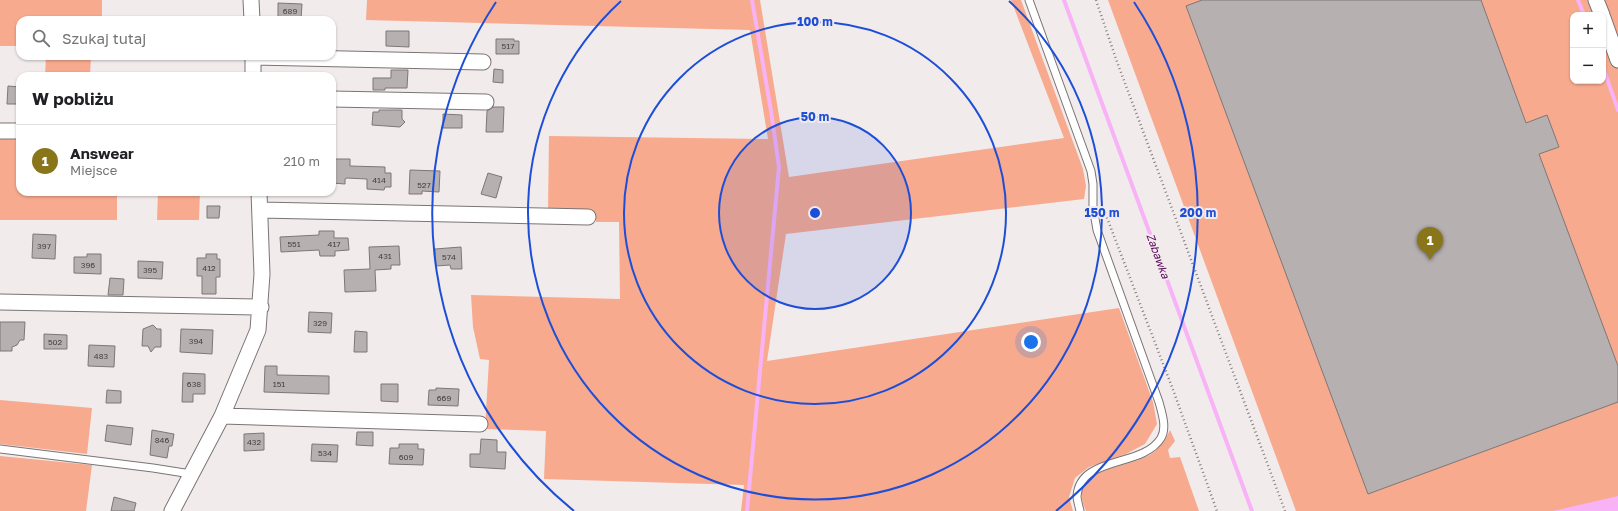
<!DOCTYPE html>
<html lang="pl">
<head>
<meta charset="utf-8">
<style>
  body { margin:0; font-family:"Golos Text",sans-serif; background:#f6f6f6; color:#202124 }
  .controls { position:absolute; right:12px; top:12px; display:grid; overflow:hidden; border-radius:8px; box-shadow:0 1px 3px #0004 }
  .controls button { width:36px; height:36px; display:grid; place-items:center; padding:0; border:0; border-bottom:1px solid #e0e0e0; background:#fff; color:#202124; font:20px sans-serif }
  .you { position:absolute; left:1031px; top:342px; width:14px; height:14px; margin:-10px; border:3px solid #fff; border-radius:50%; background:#1a73e8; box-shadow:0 0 0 6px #1a73e833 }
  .badge { display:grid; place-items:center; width:26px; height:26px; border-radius:50%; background:#89761a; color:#fff; font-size:13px; font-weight:700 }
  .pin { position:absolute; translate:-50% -33px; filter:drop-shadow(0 1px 2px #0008) }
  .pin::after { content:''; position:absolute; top:21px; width:14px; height:12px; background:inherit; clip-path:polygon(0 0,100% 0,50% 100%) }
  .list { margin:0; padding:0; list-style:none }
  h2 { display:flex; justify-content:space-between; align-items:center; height:52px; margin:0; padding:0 16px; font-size:17px }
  h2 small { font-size:13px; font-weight:400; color:#757577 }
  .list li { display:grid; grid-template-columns:26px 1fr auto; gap:12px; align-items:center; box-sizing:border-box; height:72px; padding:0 16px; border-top:1px solid #e0e0e0 }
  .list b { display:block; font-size:15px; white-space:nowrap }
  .list p { margin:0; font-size:13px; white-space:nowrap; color:#757577 }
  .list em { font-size:13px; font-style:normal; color:#757577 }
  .icon { flex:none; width:22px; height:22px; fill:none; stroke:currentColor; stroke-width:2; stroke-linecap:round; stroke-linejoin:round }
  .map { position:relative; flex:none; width:1618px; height:511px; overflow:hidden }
  .search { position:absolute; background:#fff; box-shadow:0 1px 3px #0004; left:16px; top:16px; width:320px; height:44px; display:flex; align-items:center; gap:10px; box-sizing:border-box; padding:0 14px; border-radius:12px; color:#757577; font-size:15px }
  .panel { position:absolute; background:#fff; box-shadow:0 1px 3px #0004; left:16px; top:72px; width:320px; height:124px; border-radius:12px }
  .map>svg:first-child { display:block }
  .green { fill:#f7aa8e; fill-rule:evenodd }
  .water { fill:#f7b3f6 }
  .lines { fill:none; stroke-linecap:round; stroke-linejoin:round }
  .stream { stroke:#f7b3f6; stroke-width:4 }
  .building { fill:#b7b0b0; stroke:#7d7776 }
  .service-casing { stroke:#7a7475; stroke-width:9 }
  .minor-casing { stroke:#7a7475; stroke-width:17 }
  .path { stroke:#827e7e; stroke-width:2.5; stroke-dasharray:1 3; stroke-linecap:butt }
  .service { stroke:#fff; stroke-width:7 }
  .minor { stroke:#fff; stroke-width:15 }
  .ring { fill:none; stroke:#1d4ed8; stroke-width:2 }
  .labels { text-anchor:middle; stroke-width:4; stroke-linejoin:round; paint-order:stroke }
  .number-label { font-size:8px; fill:#454242 }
  .water-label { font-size:11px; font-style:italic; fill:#5a075c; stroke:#f2ebec }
  .centre { fill:#1d4ed8; stroke:#f2ebec; stroke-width:2 }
  .ring-label { font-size:12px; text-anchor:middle; font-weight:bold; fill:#1d4ed8; stroke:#f2ebec; stroke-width:4; stroke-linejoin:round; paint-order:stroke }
</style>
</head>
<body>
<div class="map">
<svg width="1618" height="511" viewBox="0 0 1618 511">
  <rect width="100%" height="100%" fill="#f2ebec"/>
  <path class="green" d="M0 0H102V20H20V46H0Z
    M367 0H760L789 177 1064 138 1011 0H1021L1083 169 1086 186 1084 199 786 234 767 361 1119 308 1153 402 1157 424 1145 444 1126 454 1089 467 1075 478 1069 497 1073 511H741L744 485 544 479 546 431 485 429 489 360 480 359 473 327 471 295 620 299 619 222H596V213L548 212 549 136 768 139 750 30 366 20Z
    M1108 0H1618V511H1296ZM1573 15H1603V81H1573Z
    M46 56H91L90 76H45Z
    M0 136H20V192H117V220H0Z
    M158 192H200L199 220H157Z
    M0 400 92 408 87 454 0 444Z
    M1170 430 1175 441 1168 450 1170 458 1180 457 1199 511H1086C1065 467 1128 469 1151 454 1160 448 1165 440 1170 430Z
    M0 456 92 465 86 511H0Z"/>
  <path class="water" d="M1618 496V511H1553Z"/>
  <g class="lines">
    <path class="stream" d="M1064 0 1252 511
      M1578 0 1584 15
      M1603 67 1618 110
      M747 511 779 167 771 111 752 0"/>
  </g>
  <path class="building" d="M1202 0H1481L1526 123 1547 115 1559 147 1539 154 1618 366V402L1368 494 1186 6Z
    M278 3 302 4 301 19 278 18Z
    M386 31H409V47L386 46Z
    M496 39H514V41H519V54H496Z
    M494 69 503 70V83L493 82Z
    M391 70H408L407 88H385V90H373V78H391Z
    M8 86 20 87V104H7Z
    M493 107H504L503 132H486L487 111Z
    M379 110H402V119L405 122 400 127 372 125 373 112H379Z
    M443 114 462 115V128H443Z
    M334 159H350V166L385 167V173H391V187H385L384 190 367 189V179L347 178 345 179V184L332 183V163Z
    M410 170 440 171 439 192 422 191V194H409Z
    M488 173 502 177 496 198 481 194Z
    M207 206H220L219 218H207Z
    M319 231H334V238H348L349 250 335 251V256H320L319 250 281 252 280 237 319 235Z
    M33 234 56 235 55 259 32 258Z
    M399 246 400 265H391V269L375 270 376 291 345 292 344 270 370 269 369 247Z
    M461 247 462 269H451L450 265 436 266 435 249Z
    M87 254H101V274L74 273V257H87Z
    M206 254H217V259H220V277H216V294H202V276H197V258H206Z
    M138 261 163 262 162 279 138 278Z
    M110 278 124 279 123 295H108Z
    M309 312 332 313 331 333 308 332Z
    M0 322H25L24 340H20L17 345 12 347V351H0Z
    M153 325 157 329H161V347H155L151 352 148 346H142L143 329Z
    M181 329 213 330 212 354 180 352Z
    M355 331 367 332V352H354Z
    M44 334 67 335V349H44Z
    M89 345 115 346 114 367 88 366Z
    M265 366H277V375L329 376V394L264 392Z
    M183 373 205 374V394H193V402H182Z
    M381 384H398V402L381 401Z
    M436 388 459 389 458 406 428 405 429 390H436Z
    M107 390 121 391V403H106Z
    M107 425 133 428 131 445 105 441Z
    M152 430 174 434 172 446H169L167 458 150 455Z
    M357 432H373V446L356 445Z
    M264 433V450L244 451V434Z
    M481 439 497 440V452H506L505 469 470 467V454H480Z
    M312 444 338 445 337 462 311 461Z
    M399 444H418V449H424L423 465 389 464 390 448H399Z
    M114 497 136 503 134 511H111Z"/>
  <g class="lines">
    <defs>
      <path id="service" d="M1029 0 1091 171 1093 184V207L1097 230 1159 402C1162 413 1167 428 1161 438 1143 468 1080 455 1077 496 1077 500 1079 506 1080 511
        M0 449 153 468 191 474"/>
      <path id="minor" d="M251 0 252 20
        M1596 0 1602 15
        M1603 18 1618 60
        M253 56V76
        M253 57 483 62
        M332 99 486 102
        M0 131H20
        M260 210 588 217
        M0 302 261 307
        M222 416 480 424
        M172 511 222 416 258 330 262 274 259 192"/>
    </defs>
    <use href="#service" class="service-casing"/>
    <use href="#minor" class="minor-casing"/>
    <path class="path" d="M1096 0 1116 59 1285 511
      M1104 210 1172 387 1217 511"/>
    <use href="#service" class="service"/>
    <use href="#minor" class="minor"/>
  </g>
  <circle cx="815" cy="213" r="96" fill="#1d4ed8" fill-opacity=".12"/>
  <g class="ring">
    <circle cx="815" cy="213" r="96"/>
    <circle cx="815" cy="213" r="191"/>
    <path d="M1009 1A287 287 0 1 1 621 1"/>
    <path d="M574 511A383 383 0 0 1 496 2M1134 2A383 383 0 0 1 1056 511"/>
  </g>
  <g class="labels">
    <g class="number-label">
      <text x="290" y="14">689</text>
      <text x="508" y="49">517</text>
      <text x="379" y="183">414</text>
      <text x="424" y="188">527</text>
      <text x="294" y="247">551</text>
      <text x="334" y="247">417</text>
      <text x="44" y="249">397</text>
      <text x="385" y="259">431</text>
      <text x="449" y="260">574</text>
      <text x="88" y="268">396</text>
      <text x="209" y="271">412</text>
      <text x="150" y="273">395</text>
      <text x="320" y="326">329</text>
      <text x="196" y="344">394</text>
      <text x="55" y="345">502</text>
      <text x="101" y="359">483</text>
      <text x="194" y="387">638</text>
      <text x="279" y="387">151</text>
      <text x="444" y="401">669</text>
      <text x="162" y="443">846</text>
      <text x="254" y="445">432</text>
      <text x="325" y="456">534</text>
      <text x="406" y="460">609</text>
    </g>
    <g class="water-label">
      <text transform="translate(1158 256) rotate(70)" y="4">Zabawka</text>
    </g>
  </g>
  <circle cx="815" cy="213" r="6" class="centre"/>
  <g class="ring-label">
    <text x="815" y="26">100 m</text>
    <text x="815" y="121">50 m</text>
    <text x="1102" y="217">150 m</text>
    <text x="1198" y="217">200 m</text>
  </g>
</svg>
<div class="controls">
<button>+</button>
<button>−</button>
</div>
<div class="you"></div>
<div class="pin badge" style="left:1430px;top:260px">1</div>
<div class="search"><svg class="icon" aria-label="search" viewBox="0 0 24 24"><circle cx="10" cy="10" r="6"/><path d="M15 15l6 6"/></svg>Szukaj tutaj</div>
<section class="panel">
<h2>W pobliżu<small></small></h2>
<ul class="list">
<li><span class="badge">1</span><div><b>Answear</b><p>Miejsce</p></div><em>210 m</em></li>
</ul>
</section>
</div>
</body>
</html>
